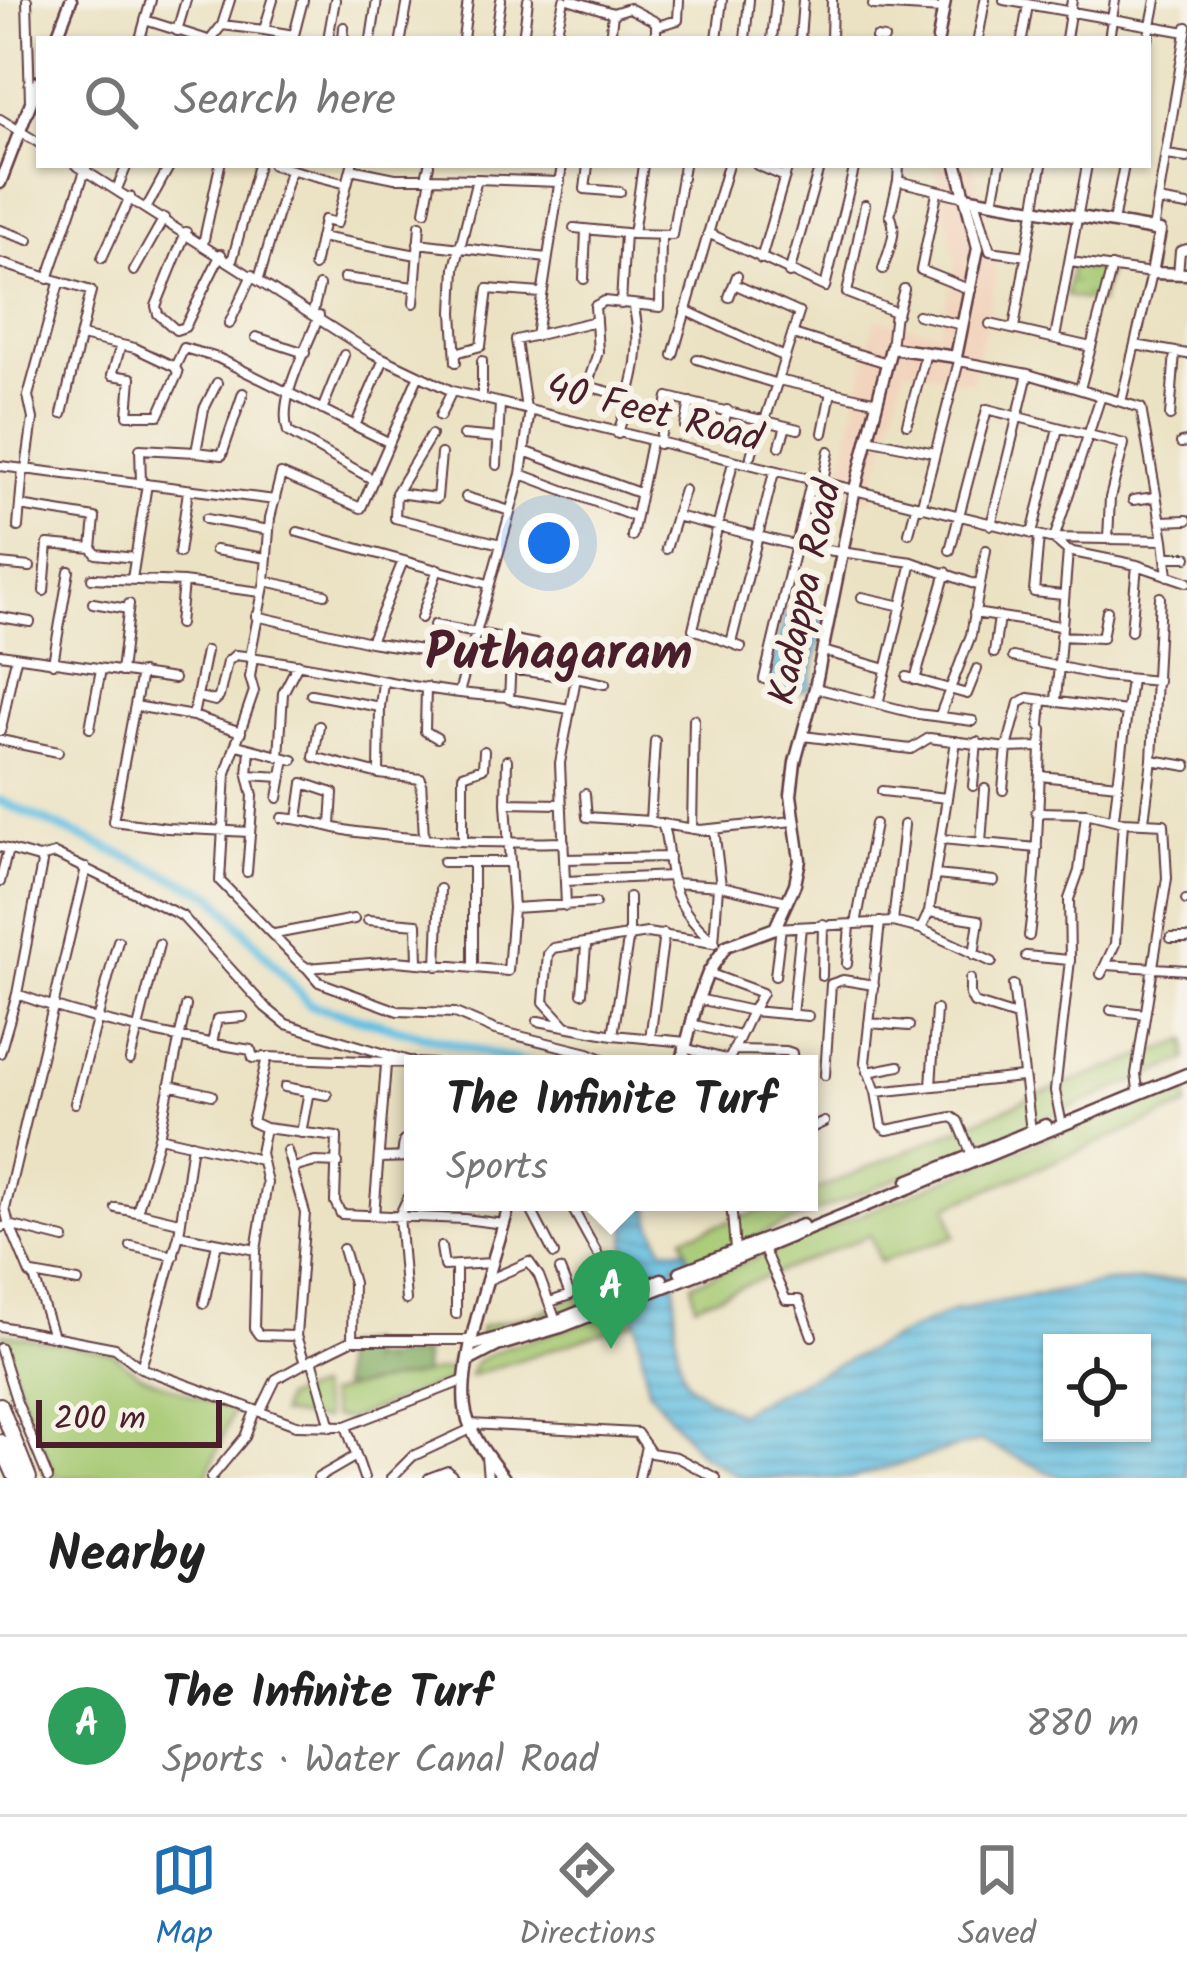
<!DOCTYPE html>
<html lang="en">
<head>
<meta charset="utf-8">
<style>
  body { margin:0; font-family:Kalam,sans-serif; background:#f2f2f2; color:#222 }
  .controls { position:absolute; right:36px; bottom:36px; display:grid; overflow:hidden; border-radius:0px; box-shadow:0 3px 9px #0004 }
  .controls button { width:108px; height:108px; display:grid; place-items:center; padding:0; border:0; border-bottom:3px solid #e0e0e0; background:#fff; color:#222; font:60px sans-serif }
  .scale { position:absolute; left:36px; bottom:30px; width:186px; box-sizing:border-box; padding-left:12px; border:6px solid #4a1f2b; border-top:0; font-size:33px; line-height:42px; white-space:nowrap; color:#4a1f2b; -webkit-text-stroke:9px #f7f3e8; paint-order:stroke }
  .you { position:absolute; left:549px; top:543px; width:42px; height:42px; margin:-30px; border:9px solid #fff; border-radius:50%; background:#1a73e8; box-shadow:0 0 0 18px #1a73e833 }
  .badge { display:grid; place-items:center; width:78px; height:78px; border-radius:50%; background:#1f6fb2; color:#fff; font-size:39px; font-weight:700 }
  .pin { position:absolute; translate:-50% -99px; filter:drop-shadow(0 3px 6px #0008) }
  .pin::after { content:''; position:absolute; top:63px; width:42px; height:36px; background:inherit; clip-path:polygon(0 0,100% 0,50% 100%) }
  .popup { position:absolute; left:404px; top:1055px; width:414px; height:156px; box-sizing:border-box; display:grid; place-content:center; border-radius:0px; background:#fff; filter:drop-shadow(0 3px 9px #0005); font-size:39px; white-space:nowrap; color:#767676 }
  .popup b { font-size:45px; color:#222 }
  .popup::after { content:''; position:absolute; left:50%; top:100%; margin-left:-24px; border:24px solid transparent; border-top-color:#fff }
  .list { margin:0; padding:0; list-style:none }
  h2 { display:flex; justify-content:space-between; align-items:center; height:156px; margin:0; padding:0 48px; font-size:51px }
  h2 small { font-size:39px; font-weight:400; color:#767676 }
  .list li { display:grid; grid-template-columns:78px 1fr auto; gap:36px; align-items:center; box-sizing:border-box; height:180px; padding:0 48px; border-top:3px solid #e0e0e0 }
  .list b { display:block; font-size:45px; white-space:nowrap }
  .list p { margin:0; font-size:39px; white-space:nowrap; color:#767676 }
  .list em { font-size:39px; font-style:normal; color:#767676 }
  .icon { flex:none; width:66px; height:66px; fill:none; stroke:currentColor; stroke-width:2; stroke-linecap:round; stroke-linejoin:round }
  .map { position:relative; flex:none; width:1187px; height:1478px; overflow:hidden }
  .search { position:absolute; background:#fff; box-shadow:0 3px 9px #0004; left:36px; right:36px; top:36px; height:132px; display:flex; align-items:center; gap:30px; box-sizing:border-box; padding:0 42px; border-radius:0px; color:#767676; font-size:45px }
  .sheet { height:336px; background:#fff }
  nav { display:flex; justify-content:space-around; align-items:center; box-sizing:border-box; height:168px; border-top:3px solid #e0e0e0; background:#fff; font-size:33px; color:#767676 }
  nav a { display:grid; justify-items:center; gap:6px }
  nav .on { color:#1f6fb2 }
  .map>svg:first-child { display:block }
  .built { fill:#f2d4be }
  .grass { fill:#a7ca74; stroke:#787450; stroke-width:3 }
  .forest { fill:url(#forest-crowns); stroke:#686648; stroke-width:3 }
  .park { fill:url(#park-dots); stroke:#787450; stroke-width:3 }
  .water { fill:url(#water-rules); stroke:#576f86; stroke-width:3; fill-rule:evenodd }
  .lines { fill:none; stroke-linecap:round; stroke-linejoin:round }
  .river { stroke:#64bfe2; stroke-width:10 }
  .minor-casing { stroke:#623c42; stroke-width:12 }
  .major-casing { stroke:#623c42; stroke-width:15 }
  .highway-casing { stroke:#623c42; stroke-width:18 }
  .minor { stroke:#fff; stroke-width:8 }
  .major { stroke:#fff; stroke-width:10 }
  .highway { stroke:#fff; stroke-width:14 }
  .labels { text-anchor:middle; stroke-width:12; stroke-linejoin:round; paint-order:stroke }
  .street-label { font-size:39px; fill:#4a1f2b; stroke:#f7f3e8 }
  .district-label { font-size:51px; font-weight:bold; fill:#4a1f2b; stroke:#f7f3e8 }
</style>
</head>
<body>
<div class="map">
<svg width="1187" height="1478" viewBox="0 0 1187 1478">
  <defs>
    <pattern id="forest-crowns" width="20" height="18" patternUnits="userSpaceOnUse" patternTransform="scale(3)"><rect width="20" height="18" fill="#85ae66"/><path d="M2 6a3 3 0 1 1 6 0M12 15a3 3 0 1 1 6 0" fill="none" stroke="#6f8d54"/></pattern>
    <pattern id="park-dots" width="8" height="8" patternUnits="userSpaceOnUse" patternTransform="scale(3)"><rect width="8" height="8" fill="#a7ca74"/><path d="M2 2h.1M6 6h.1" fill="none" stroke="#91ad65" stroke-width="1.8" stroke-linecap="round"/></pattern>
    <pattern id="water-rules" width="6" height="5" patternUnits="userSpaceOnUse" patternTransform="scale(3)"><rect width="6" height="5" fill="#64bfe2"/><path d="M0 2.5h6" fill="none" stroke="#549bb7"/></pattern>
  </defs>
  <rect width="100%" height="100%" fill="#f7f3e8"/>
  <filter id="ink" filterUnits="userSpaceOnUse"><feTurbulence type="fractalNoise" baseFrequency=".00833" numOctaves="2"/><feDisplacementMap in="SourceGraphic" scale="24" xChannelSelector="R" yChannelSelector="G"/><feConvolveMatrix kernelMatrix="1 2 1 2 8 2 1 2 1" color-interpolation-filters="sRGB"/></filter>
  <filter id="wash" filterUnits="userSpaceOnUse"><feTurbulence type="fractalNoise" baseFrequency=".004" numOctaves="4" result="noise"/><feDisplacementMap in="SourceGraphic" scale="48" xChannelSelector="R" yChannelSelector="G"/><feGaussianBlur stdDeviation="2.7" result="paint"/><feColorMatrix in="noise" values="0 0 0 0 0 0 0 0 0 0 0 0 0 0 0 0 0 1.4 0 .05"/><feComposite in="paint" operator="in"/></filter>
  <g filter="url(#wash)">
    <rect width="100%" height="100%" fill="#ebe2c3"/>
    <path class="built" d="M935 165H974L996 277 972 383 905 368 871 501 836 492 875 319 939 332 956 260Z"/>
    <path class="grass" d="M1187 1040V1060L690 1263 683 1237 786 1202H809V1193L1037 1095Z
      M1187 1080V1106L948 1206 955 1236 880 1262 870 1235 695 1305 692 1284Z
      M629 1274 631 1286 530 1324 479 1338 481 1327 538 1313Z
      M636 1307 638 1321 470 1376 475 1362 506 1347Z
      M2 1333 112 1353 140 1375 233 1411 206 1478H56L23 1401Z
      M466 1348 457 1377 349 1419 333 1417 327 1395 366 1383 450 1369 453 1359Z
      M317 1388 325 1418 323 1420 280 1414 284 1398Z"/>
    <path class="forest" d="M366 1342 369 1360 424 1354 423 1374 341 1390 339 1347Z"/>
    <path class="park" d="M1072 265 1108 270 1100 303 1066 296Z"/>
    <path class="water" d="M786 611 824 620 809 689 782 697 767 685Z
      M629 1202H649L651 1221 663 1248 686 1249 689 1258 675 1264C676 1290 672 1362 688 1382 699 1395 723 1405 738 1414L754 1403 955 1310 1108 1282 1187 1279V1478H1062L980 1441 852 1478H742L699 1453 648 1389 625 1257ZM1052 1343H1142V1433H1052Z"/>
    <g class="lines">
      <path class="river" d="M0 801 213 895 310 1005 528 1064"/>
    </g>
  </g>
  <g filter="url(#ink)">
    <g class="lines">
      <defs>
        <path id="minor" d="M27 0 30 101
          M273 0 264 30 294 35 303 0
          M571 0 613 13 610 39
          M1004 0 1186 32
          M873 5 943 9
          M613 13 629 8 656 22V39
          M145 20 205 39
          M222 25 264 30
          M657 26 678 20 679 0
          M177 31 186 0
          M876 38 884 39
          M140 39 151 0
          M211 39 222 25 230 0
          M328 39 335 0
          M343 39 344 27
          M371 39 377 0
          M401 39 408 0
          M463 39 468 0
          M495 39 501 0
          M523 39 528 0
          M555 39 564 0
          M717 39 722 0
          M745 39 749 0
          M772 39 776 0
          M800 39 803 0
          M831 39 832 0
          M978 39 985 0
          M1022 39 1028 5
          M1066 39 1072 0
          M1109 39 1115 0
          M1148 40 1156 0
          M0 119 39 143
          M1167 155 1187 158
          M76 165 370 352 452 391 1050 538 1164 540 1168 576
          M273 165 347 184
          M588 165 585 189 620 192
          M757 165 785 177
          M899 165 898 181 965 197
          M351 169 395 178H426L429 165
          M426 178 477 179 455 268 453 312 456 362
          M477 179 560 182
          M117 189 127 165
          M937 193 921 270 971 290
          M975 199 990 251 1027 256
          M1158 201 1187 206
          M993 202 1000 165
          M865 205 847 293 895 312 891 348
          M147 207 170 165
          M425 211 431 178
          M1113 222 1124 165
          M574 228 625 233
          M0 230 29 240
          M1153 230 1187 27
          M186 232 156 306 158 314 176 330 185 327 221 254
          M708 233 825 287 855 165
          M633 234 672 235 684 165
          M320 237 417 255
          M418 243 547 258
          M203 244 220 165
          M102 258 130 197
          M761 259 788 165
          M232 261 258 165
          M0 263 91 291 62 414
          M314 266 324 220 337 223 352 165
          M883 269C888 252 899 231 890 215L898 181
          M134 271 164 218
          M789 273 820 165
          M1178 274 1180 251 1187 249
          M344 278 414 287
          M48 279 87 165
          M259 279 290 171
          M584 279 586 230
          M734 284 799 313 785 357
          M729 297 737 276
          M414 303 420 225
          M621 304 625 233 633 234 643 165
          M685 310 785 357 778 380
          M313 312 319 286
          M897 314 904 289
          M918 315 963 325
          M319 316C307 349 277 398 288 432L374 480
          M229 324 252 275
          M990 324 1091 347
          M1014 328 1042 165
          M793 334 887 363
          M81 336 135 348 175 367
          M536 336 562 165
          M256 337 305 353
          M1055 338 1087 165
          M121 345 112 375 131 378 128 415H159L178 373 175 367 184 348 218 358 388 442
          M1135 345 1187 354
          M459 352 481 346 488 289 541 293
          M673 355 728 165
          M697 359 777 384
          M482 361V399
          M959 361 1028 374 1101 396
          M1080 389 1112 267
          M629 397 587 386 598 352 595 306 604 301 660 307 661 236
          M1121 402 1141 408 1164 540
          M526 409 516 340 596 321
          M322 410 344 355
          M440 416 452 391
          M1170 416 1175 352
          M765 420 778 380 878 402
          M907 424 926 353
          M355 426 384 359
          M685 427 690 402
          M823 433 831 392
          M618 434C631 387 644 356 634 307
          M721 434 727 410
          M431 435 396 493 395 518 501 544
          M463 435 498 438
          M868 439 935 453
          M1181 443 1187 442
          M659 444 668 397 798 429
          M780 446 786 426
          M524 451 639 493
          M196 452 222 455 243 393
          M751 456 761 419
          M733 462 693 629 741 647
          M497 465 500 403
          M0 466 275 500
          M26 469 33 419 28 396 59 283
          M521 474 635 517
          M141 483 140 449 196 452 204 409 217 383
          M822 485 829 451
          M396 493 437 498 441 454
          M466 497 510 511
          M1133 500 1155 497
          M20 506 95 518 92 548 48 544 44 591
          M921 508 959 361 956 357
          M676 516 798 546 912 562 977 585
          M206 519 269 530
          M1161 521 1187 520
          M991 525 1028 374
          M18 527 23 469
          M298 532 488 584
          M909 533 916 507
          M1032 534 1058 428
          M632 536 651 442
          M1039 536 1034 592 1063 595
          M1054 539 1101 396 1121 402 1152 273 1070 262
          M1054 539 1068 551 1137 565 1187 582
          M92 548 96 554 135 558
          M666 549 684 490
          M215 550 267 558
          M950 550 987 409 1124 444 1110 498 1108 539
          M179 553 188 491
          M1166 557H1187
          M0 564 30 567
          M92 578 183 582 261 592
          M132 579 147 484
          M265 581 325 594
          M862 597 902 606
          M93 603 128 609
          M974 613 1060 626
          M256 616 370 642 467 657
          M0 617 30 622
          M421 618 438 569
          M179 624 183 582
          M434 625 551 647
          M1131 631 1137 565
          M1060 636 1102 638 1107 611
          M512 641 509 699 570 709
          M370 642 403 561
          M731 643 774 472
          M823 651 886 669
          M994 653 999 617
          M0 654 174 679
          M250 657 265 581 270 518 281 474 361 508 418 377
          M253 657 250 677 254 691 226 773 220 881 299 962 307 968 396 961 508 971 513 908
          M1013 657 1103 676 1158 681
          M53 663 69 571
          M509 669 576 678
          M121 672 129 604
          M141 673 113 821 167 828 250 832
          M907 677 967 694 977 669
          M764 679 811 482
          M915 680 946 572
          M426 687 425 731 437 738
          M815 688 918 714 973 721
          M459 693 521 474 530 410
          M311 694 380 707 379 774
          M203 698 215 701 219 697 227 662 235 655C327 665 415 693 507 697
          M1056 701 1068 551
          M878 704 912 562
          M135 706 193 716 241 732
          M380 707 383 682
          M940 715 971 635 986 550
          M193 716 206 651
          M1040 725 1042 701
          M319 726 314 757 379 774 421 779 424 838
          M90 728 101 669
          M0 731C8 704 8 684 17 657
          M803 736 911 749 929 738 1007 748 1041 747
          M0 740 58 752
          M655 741 650 821 662 824C669 841 667 858 671 875 676 903 693 925 715 943
          M237 745 293 760
          M279 757 283 693 298 664
          M507 760 506 803 561 804
          M1152 760 1187 766
          M248 775 282 777
          M1040 776 1118 784
          M973 786 977 742
          M1003 790 1007 748 1019 703 1028 698 1126 711
          M882 791 947 798
          M585 794 587 817 650 821
          M278 798 285 759
          M506 803 513 908 595 903
          M1036 812 1086 813 1123 822 1164 824 1167 878 1136 1074 1138 1090
          M1114 817 1131 679
          M282 818C308 819 331 829 356 832 424 841 495 844 564 842
          M298 819 303 783 333 793 331 825
          M1144 821 1152 760 1160 597
          M663 824 700 830 794 821
          M692 829 694 719
          M714 829 721 886
          M942 839 1037 848
          M463 840V775L483 768 484 751
          M981 843 985 789
          M0 847 39 858 42 863 17 994 0 1053
          M39 858 55 854 182 916 265 1007 286 1024 412 1062
          M565 859 669 857
          M443 862H509
          M473 863V968
          M247 872 253 796 248 775 250 749
          M936 875 994 881
          M566 881 671 876
          M0 882 8 849
          M673 883 721 886 787 901
          M629 897V934L613 1035 686 1042
          M1186 900H1187
          M566 906 560 763 576 678 605 684
          M929 912 979 920 974 955
          M368 920 417 924 418 963
          M880 922 865 1062 876 1092 882 1126 887 1130 952 1117 958 1121 972 1155
          M893 922 904 825
          M856 924 875 824
          M775 928 893 922 921 929 992 962
          M921 929 929 912 956 741
          M275 934 354 919
          M1029 936C1038 867 1038 799 1042 730
          M1171 938H1187
          M1026 956 1069 960
          M847 964 850 925
          M1106 965 1187 970
          M437 966 440 889
          M307 968 319 982 398 1011 455 1013 495 1030 588 1053 615 1064
          M708 973 762 993 752 1011 808 1016
          M1101 974 1115 944 1123 822
          M775 976 781 927
          M822 976 823 924
          M970 979V995L974 1003 1016 1016
          M1013 985 1031 1131
          M582 993 586 946
          M17 994C92 1022 172 1037 251 1050L253 1058 267 1057 252 1122 265 1128 260 1153 267 1183 256 1250 254 1328 259 1335 296 1336
          M698 999 752 1011 727 1064
          M1111 1010 1145 1014
          M792 1015 801 927
          M538 1021 613 1035
          M869 1023 909 1026
          M691 1024 739 1036
          M566 1026 544 1002 548 954 553 948 647 933 714 943 718 886
          M650 1039 664 934
          M212 1044 217 1019 243 1017
          M684 1048 729 1060
          M733 1050 786 1051 792 1053 793 1064
          M267 1057 435 1064
          M130 1060 159 944
          M868 1072 899 1066
          M825 1075 831 984 843 980 874 985
          M169 1085 212 1095
          M931 1086 936 1010
          M285 1087 327 1095
          M876 1092 1022 1077
          M75 1103 118 941
          M1062 1125 1055 1091 1070 960 1069 899 1079 871 1086 814
          M265 1128 337 1137 335 1202 341 1214 464 1219 504 1224
          M809 1129 824 1122
          M301 1133 309 1091
          M159 1137 261 1160
          M402 1157 404 1141 413 1138
          M379 1158 413 1157
          M293 1168 315 1162 338 1163
          M527 1202 554 1254
          M569 1202 597 1253
          M731 1202 735 1250
          M116 1208 137 1212
          M374 1215 386 1065
          M179 1222 137 1212 159 1137 186 1006
          M9 1225 64 1239
          M10 1226 30 1274
          M0 1228 9 1225 5 1209 86 868
          M179 1235 256 1250
          M131 1246 174 1256
          M441 1247 444 1266 491 1263
          M763 1248 786 1300H799L812 1336
          M343 1249 353 1283 352 1340
          M486 1281 529 1262 539 1276 556 1321
          M406 1300 399 1216 413 1187
          M550 1302 570 1295 560 1270
          M204 1303 217 1243
          M456 1314V1267
          M0 1326 115 1348 141 1368 296 1425 346 1426 465 1380
          M53 1336 33 1274 78 1282
          M0 1348 16 1400 48 1478
          M312 1359 331 1427
          M305 1363 352 1340H472
          M141 1368 179 1235 192 1144
          M260 1412 276 1379 305 1363 296 1336 305 1213 287 1151
          M470 1424 637 1433 651 1453 676 1457 716 1478
          M346 1426 364 1478
          M486 1456 488 1478
          M211 1478 245 1437 255 1411
          M318 1478 356 1456
          M391 1478 413 1456 471 1429
          M429 1478 448 1471 454 1478
          M639 1478 646 1446"/>
        <path id="major" d="M56 39 71 0
          M938 39 945 0
          M0 183 39 81
          M965 197 1160 231 1152 273 1187 274
          M681 1064 698 999 708 973 726 946 775 928 795 884 800 860 791 795 795 762 815 688 854 493 891 348 956 357 978 248 957 165
          M908 1181 1046 1125
          M680 1272 802 1225
          M473 1345 559 1320 662 1279
          M470 1360 497 1346 561 1327 743 1256 1187 1074
          M504 1478C489 1458 472 1438 466 1413 455 1366 497 1253 510 1202"/>
        <path id="highway" d="M0 1405 29 1478
          M0 1442 16 1478"/>
      </defs>
      <use href="#minor" class="minor-casing"/>
      <use href="#major" class="major-casing"/>
      <use href="#highway" class="highway-casing"/>
      <use href="#minor" class="minor"/>
      <use href="#major" class="major"/>
      <use href="#highway" class="highway"/>
    </g>
  </g>
  <g class="labels">
    <g class="street-label">
      <text transform="translate(655 411) rotate(14)" y="14">40 Feet Road</text>
      <text transform="translate(803 592) rotate(-78)" y="14">Kadappa Road</text>
    </g>
    <g class="district-label">
      <text x="559" y="669">Puthagaram</text>
    </g>
  </g>
</svg>
<div class="controls">
<button><svg class="icon" aria-label="locate" viewBox="0 0 24 24"><circle cx="12" cy="12" r="6"/><path d="M12 2v4M12 18v4M2 12h4M18 12h4"/></svg></button>
</div>
<div class="scale">200 m</div>
<div class="you"></div>
<div class="pin badge" style="left:611px;top:1349px;background:#2e9e5b">A</div>
<div class="popup"><b>The Infinite Turf</b>Sports</div>
<div class="search"><svg class="icon" aria-label="search" viewBox="0 0 24 24"><circle cx="10" cy="10" r="6"/><path d="M15 15l6 6"/></svg>Search here</div>
</div>
<section class="sheet">
<h2>Nearby<small></small></h2>
<ul class="list">
<li><span class="badge" style="background:#2e9e5b">A</span><div><b>The Infinite Turf</b><p>Sports · Water Canal Road</p></div><em>880 m</em></li>
</ul>
</section>
<nav>
<a class="on"><svg class="icon" aria-label="map" viewBox="0 0 24 24"><path d="M3 6l6-2 6 2 6-2v14l-6 2-6-2-6 2zM9 4v14M15 6v14"/></svg>Map</a>
<a><svg class="icon" aria-label="directions" viewBox="0 0 24 24"><path d="M12 3l9 9-9 9-9-9zM9 14v-3h6M13 9l2 2-2 2"/></svg>Directions</a>
<a><svg class="icon" aria-label="saved" viewBox="0 0 24 24"><path d="M7 4h10v16l-5-4-5 4z"/></svg>Saved</a>
</nav>
</body>
</html>
